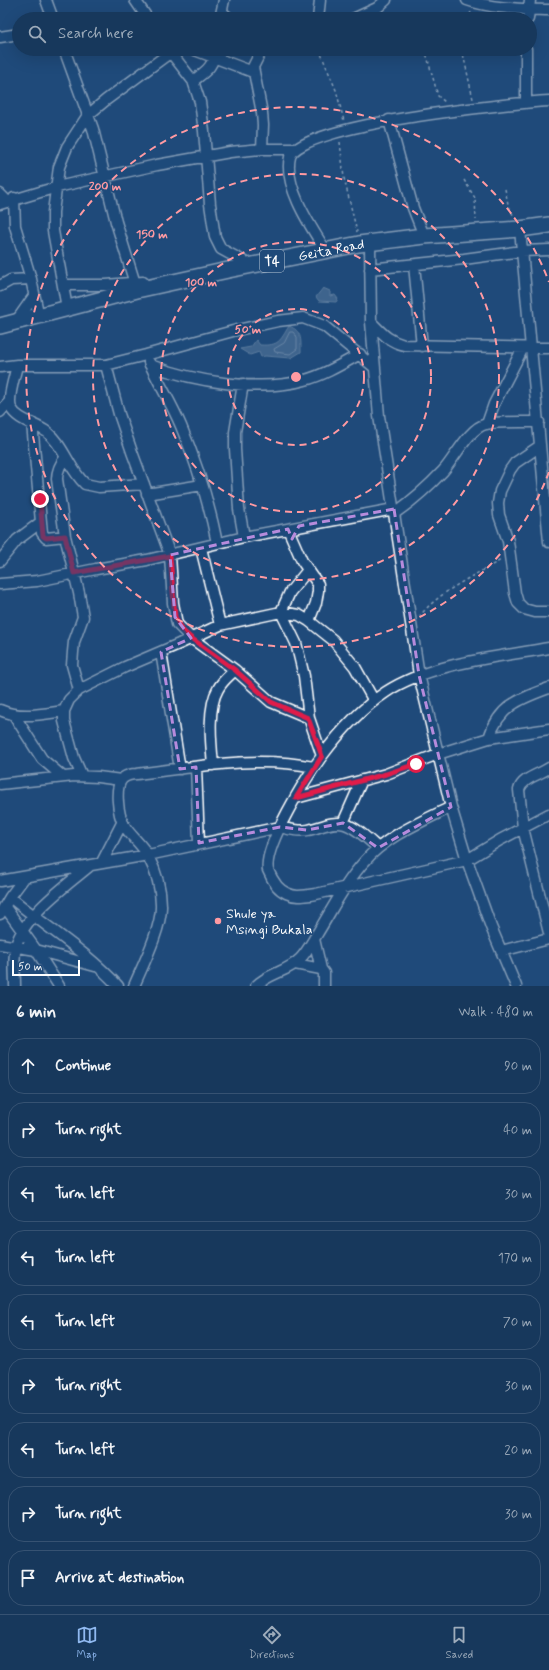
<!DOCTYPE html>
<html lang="en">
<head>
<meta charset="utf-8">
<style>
  body { margin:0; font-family:Mynerve,sans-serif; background:#203f62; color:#f1f3f6 }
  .scale { position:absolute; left:12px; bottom:10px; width:68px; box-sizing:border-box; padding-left:4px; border:2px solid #fff; border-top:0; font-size:11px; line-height:14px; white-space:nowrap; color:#fff; -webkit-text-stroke:3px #1f4a7a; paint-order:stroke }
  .stop { position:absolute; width:12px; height:12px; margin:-9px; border:3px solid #e11d48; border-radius:50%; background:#fff }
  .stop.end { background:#e11d48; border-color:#fff; box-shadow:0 1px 4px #0008 }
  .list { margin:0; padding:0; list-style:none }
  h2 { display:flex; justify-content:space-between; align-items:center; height:52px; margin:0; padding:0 16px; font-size:17px }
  h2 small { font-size:13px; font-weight:400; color:#9eacbb }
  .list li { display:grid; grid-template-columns:26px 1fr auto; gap:12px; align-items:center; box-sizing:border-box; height:56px; margin:0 8px 8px; padding:0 8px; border:1px solid #365272; border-radius:16px }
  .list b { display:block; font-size:15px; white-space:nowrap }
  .list em { font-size:13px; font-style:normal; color:#9eacbb }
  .icon { flex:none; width:22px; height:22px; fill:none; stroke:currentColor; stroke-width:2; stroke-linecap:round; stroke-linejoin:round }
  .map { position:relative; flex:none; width:549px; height:986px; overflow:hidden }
  .search { position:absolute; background:#17385c; box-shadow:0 4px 16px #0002; left:12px; right:12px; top:12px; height:44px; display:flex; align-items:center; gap:10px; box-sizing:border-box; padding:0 14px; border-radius:22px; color:#9eacbb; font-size:15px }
  .sheet { height:628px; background:#17385c }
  nav { display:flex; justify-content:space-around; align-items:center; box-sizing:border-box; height:56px; border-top:1px solid #365272; background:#17385c; font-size:11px; color:#9eacbb }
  nav a { display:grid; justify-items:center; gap:2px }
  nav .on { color:#90b9f0 }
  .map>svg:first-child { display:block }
  .water { fill:#6583a4; stroke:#a3b5c8 }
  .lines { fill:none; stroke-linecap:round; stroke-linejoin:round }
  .shore { stroke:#c1cddb; stroke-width:1 }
  .minor-casing { stroke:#fff; stroke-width:13 }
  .highway-casing { stroke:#fff; stroke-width:18 }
  .path { stroke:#fff; stroke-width:1.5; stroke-dasharray:3 3; stroke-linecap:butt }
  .minor { stroke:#1f4a7a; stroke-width:10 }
  .highway { stroke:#1f4a7a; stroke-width:15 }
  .route { stroke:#e11d48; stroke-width:5 }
  .marked { fill:none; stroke:#b68bdc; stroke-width:3; stroke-dasharray:8 5; stroke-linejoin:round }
  .ring { fill:none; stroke:#ff9aa2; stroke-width:2; stroke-dasharray:7 5 }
  .poi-dot { fill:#ff9aa2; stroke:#1f4a7a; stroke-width:1.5 }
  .labels { text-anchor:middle; stroke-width:3.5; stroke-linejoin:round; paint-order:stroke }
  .shield { fill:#1f4a7a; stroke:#bcc9d7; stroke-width:1 }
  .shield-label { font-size:13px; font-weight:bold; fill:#fff }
  .street-label { font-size:14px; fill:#fff; stroke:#1f4a7a }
  .poi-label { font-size:14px; fill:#fff; stroke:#1f4a7a; text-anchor:start }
  .centre { fill:#ff9aa2; stroke:#1f4a7a; stroke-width:2 }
  .ring-label { font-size:12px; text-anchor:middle; font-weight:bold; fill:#ff9aa2; stroke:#1f4a7a; stroke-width:3.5; stroke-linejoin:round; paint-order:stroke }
</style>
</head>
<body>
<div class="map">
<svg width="549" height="986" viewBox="0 0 549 986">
  <rect width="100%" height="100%" fill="#1f4a7a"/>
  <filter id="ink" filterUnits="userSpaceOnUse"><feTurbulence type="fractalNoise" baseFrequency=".025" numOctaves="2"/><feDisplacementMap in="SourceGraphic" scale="8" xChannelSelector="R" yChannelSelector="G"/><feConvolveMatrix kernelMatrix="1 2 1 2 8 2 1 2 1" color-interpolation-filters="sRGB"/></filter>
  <g filter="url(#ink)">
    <path class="water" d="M323 288 330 291V296L335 295 338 299 336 302 319 301 316 297Z
      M289 326C302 331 301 339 301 352L291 358 265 356 261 357 259 352 250 355 240 349 251 347 256 340 260 345C279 346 280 341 289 326Z"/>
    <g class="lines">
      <path class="shore" d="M290 332H293L297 337V349L290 354 275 352 274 349 284 343Z"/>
      <defs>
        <path id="minor" d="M46 0 53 19
          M135 0 148 19
          M467 0C492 9 523 9 549 10
          M222 12 230 19
          M220 19 224 0
          M318 19 320 0
          M353 19 377 8 386 0
          M528 19 530 0
          M0 37 19 34
          M64 49 93 129 116 222 137 290
          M168 49 193 81 200 102 204 131 210 204 215 237 221 249 243 261
          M192 49 253 72
          M262 49 253 67 262 113 263 125 262 149
          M526 49V103
          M193 81C206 71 214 67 215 49
          M389 120 413 208 424 236
          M0 194 7 201
          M14 198 15 226 31 279 39 317
          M0 204 57 187 157 165 230 152 262 149H295
          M520 229 549 542
          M370 243 371 322 379 416 419 675 451 807 467 860 491 927 516 986
          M326 251C311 227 283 186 290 157 298 124 513 103 549 101
          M414 265 422 346
          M370 269 464 259 522 251 549 250
          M63 285H106L143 282
          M0 286 11 280 31 279
          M67 308 53 231V212L59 167 67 147 88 115 106 100 171 52 178 49
          M371 322C382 333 388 341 404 345L549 348
          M15 323 34 296
          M149 362C159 384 172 404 181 426 197 464 209 503 217 543
          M17 365C15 376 7 398 11 408 17 420 36 424 47 432 64 446 69 469 85 484L99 487 144 484
          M106 365 119 414 132 452 170 555 173 603 177 624 191 638 235 670 271 702 309 718
          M150 365C193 381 260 393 305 380 324 375 342 364 360 354
          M0 367 17 365H106L146 355 233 331 278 321 303 318 324 326 374 367
          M243 384 235 432V449L239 509 244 537
          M0 412 9 402
          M32 423 42 533 46 538 65 536
          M487 424 494 404 523 348
          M540 446 515 463 510 470 500 491 498 503 499 515 508 541 515 593 518 603 524 609 535 612H549
          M66 457C60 464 57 470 57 479L65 536 79 593 83 617 74 642 73 652 72 665 79 690
          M147 494 202 485
          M395 513C412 501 429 486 443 471 455 458 469 428 486 424 498 421 525 422 539 422
          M288 529 302 561 318 584V591L316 603 309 621
          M201 548 220 625
          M0 561 17 540 41 522
          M308 570 290 592 281 612 296 643 304 676 309 718 322 756
          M0 584 37 581 96 569 147 560 244 537 394 509
          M549 648C498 657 430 663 386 692 362 708 339 733 322 756 307 776 263 847 268 870 270 875 274 882 277 886 282 892 291 896 298 896 304 896 310 895 316 894L467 860 500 840 549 814
          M161 652 180 769
          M0 710C20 719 42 714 64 711
          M14 715 42 759 62 776
          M489 738C499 706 519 699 549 688
          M213 765C211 743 207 708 218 689 222 681 229 676 235 670
          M196 767 199 843
          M549 768C539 775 522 778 519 790L523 828 549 933
          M82 776 74 758 64 721V711L69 700 79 690 125 667 179 644 220 625 281 612 299 615 309 621 333 640 355 667 374 701
          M0 784 74 776 98 777 121 780
          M296 798 386 774 438 754 489 738 549 729
          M343 823 362 780
          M102 862 122 823
          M0 881 148 855 280 827C289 829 298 832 308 830 319 828 333 820 345 824 357 828 368 839 378 848
          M10 897C46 927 86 951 118 986
          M5 907 36 950 59 986
          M0 914 10 897 24 878
          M314 939 321 969
          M0 944 36 950 95 966
          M501 951 549 939
          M295 964 321 969 324 973V986
          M15 986C15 973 13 958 16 946 23 916 68 884 91 865
          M134 986C143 965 162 927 161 905 161 888 156 871 148 856 142 844 130 836 124 825 118 815 114 786 123 778 127 775 132 774 137 774 195 767 256 755 314 767
          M256 986C268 973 288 972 300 959 307 952 312 942 317 934 332 910 345 883 364 862 386 836 421 822 451 807"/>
        <g id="highway">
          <path id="s1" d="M0 326 137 290 228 270 359 244 424 236 520 229 549 225"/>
        </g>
      </defs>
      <use href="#minor" class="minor-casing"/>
      <use href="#highway" class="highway-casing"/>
      <path class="path" d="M467 19 471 12
        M319 49 336 90 344 121
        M425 49 438 96 445 102
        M462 49 473 99
        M340 142 344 178 357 232
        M464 180 475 198 476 220
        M505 189 508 204 514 217
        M419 617C438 592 475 575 501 560"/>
      <use href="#minor" class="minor"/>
      <use href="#highway" class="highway"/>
    </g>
  </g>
  <g class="lines" filter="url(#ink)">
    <path class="route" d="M40 499 43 536 46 538 65 536 74 573 170 556 175 617 181 629 191 638 235 670 271 702 308 718 322 756 296 798 386 774 416 764"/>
  </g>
  <path d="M0 0H549V986H0ZM394 509 419 675 451 807 378 848 343 823 307 830 280 827 199 843 196 767 180 769 161 652 191 638 175 617 170 555 288 529 292 539 299 526Z" fill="#1f4a7a" fill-opacity=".55" fill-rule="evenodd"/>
  <path class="marked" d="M394 509 419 675 451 807 378 848 343 823 307 830 280 827 199 843 196 767 180 769 161 652 191 638 175 617 170 555 288 529 292 539 299 526Z"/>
  <g class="ring">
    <circle cx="296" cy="377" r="68"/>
    <circle cx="296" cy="377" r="135"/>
    <circle cx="296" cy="377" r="203"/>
    <path d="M549 472A270 270 0 1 1 549 282"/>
  </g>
  <circle class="poi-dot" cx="218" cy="921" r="4"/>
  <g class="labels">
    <rect class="shield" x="260" y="250" width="24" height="22" rx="3"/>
    <g class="shield-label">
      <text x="272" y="266">T4</text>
    </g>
    <g class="street-label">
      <text dy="5" stroke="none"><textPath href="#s1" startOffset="340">Geita Road</textPath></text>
    </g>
    <g class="poi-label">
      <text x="226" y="918">Shule ya<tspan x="226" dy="16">Msingi Bukala</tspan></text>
    </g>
  </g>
  <circle cx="296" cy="377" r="6" class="centre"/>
  <g class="ring-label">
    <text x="105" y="190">200 m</text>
    <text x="152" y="238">150 m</text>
    <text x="201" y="286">100 m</text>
    <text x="248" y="333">50 m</text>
  </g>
</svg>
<div class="scale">50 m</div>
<div class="stop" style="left:416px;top:764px"></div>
<div class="stop end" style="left:40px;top:499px"></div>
<div class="search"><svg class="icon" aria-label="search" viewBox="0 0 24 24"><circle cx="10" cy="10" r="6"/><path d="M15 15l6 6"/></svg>Search here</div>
</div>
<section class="sheet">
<h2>6 min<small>Walk · 480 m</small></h2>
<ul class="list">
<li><svg class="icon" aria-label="ahead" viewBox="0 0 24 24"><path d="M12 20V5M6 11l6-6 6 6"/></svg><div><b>Continue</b></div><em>90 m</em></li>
<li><svg class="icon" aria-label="right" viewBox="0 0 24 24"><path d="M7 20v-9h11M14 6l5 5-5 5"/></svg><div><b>Turn right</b></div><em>40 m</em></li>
<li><svg class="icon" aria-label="left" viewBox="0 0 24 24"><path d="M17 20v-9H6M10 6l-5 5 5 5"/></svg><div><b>Turn left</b></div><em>30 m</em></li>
<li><svg class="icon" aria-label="left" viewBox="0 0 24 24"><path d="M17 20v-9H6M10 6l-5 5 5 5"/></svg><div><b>Turn left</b></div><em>170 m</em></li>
<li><svg class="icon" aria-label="left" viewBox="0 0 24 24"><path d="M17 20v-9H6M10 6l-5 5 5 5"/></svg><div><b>Turn left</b></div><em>70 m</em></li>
<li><svg class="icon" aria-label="right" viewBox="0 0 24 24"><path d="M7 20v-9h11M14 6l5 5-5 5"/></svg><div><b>Turn right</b></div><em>30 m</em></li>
<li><svg class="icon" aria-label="left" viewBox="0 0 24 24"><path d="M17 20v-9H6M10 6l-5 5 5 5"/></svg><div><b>Turn left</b></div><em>20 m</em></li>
<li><svg class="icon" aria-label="right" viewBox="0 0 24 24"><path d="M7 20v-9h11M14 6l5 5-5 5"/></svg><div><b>Turn right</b></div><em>30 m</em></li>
<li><svg class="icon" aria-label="arrive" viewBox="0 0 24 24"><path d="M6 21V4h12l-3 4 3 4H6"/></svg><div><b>Arrive at destination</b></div></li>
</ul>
</section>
<nav>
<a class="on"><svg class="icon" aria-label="map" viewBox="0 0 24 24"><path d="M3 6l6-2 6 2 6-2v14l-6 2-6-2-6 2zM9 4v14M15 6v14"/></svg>Map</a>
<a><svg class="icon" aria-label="directions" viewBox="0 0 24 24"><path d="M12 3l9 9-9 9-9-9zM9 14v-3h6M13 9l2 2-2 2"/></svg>Directions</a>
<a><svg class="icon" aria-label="saved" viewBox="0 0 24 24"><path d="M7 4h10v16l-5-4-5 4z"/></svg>Saved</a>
</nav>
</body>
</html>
